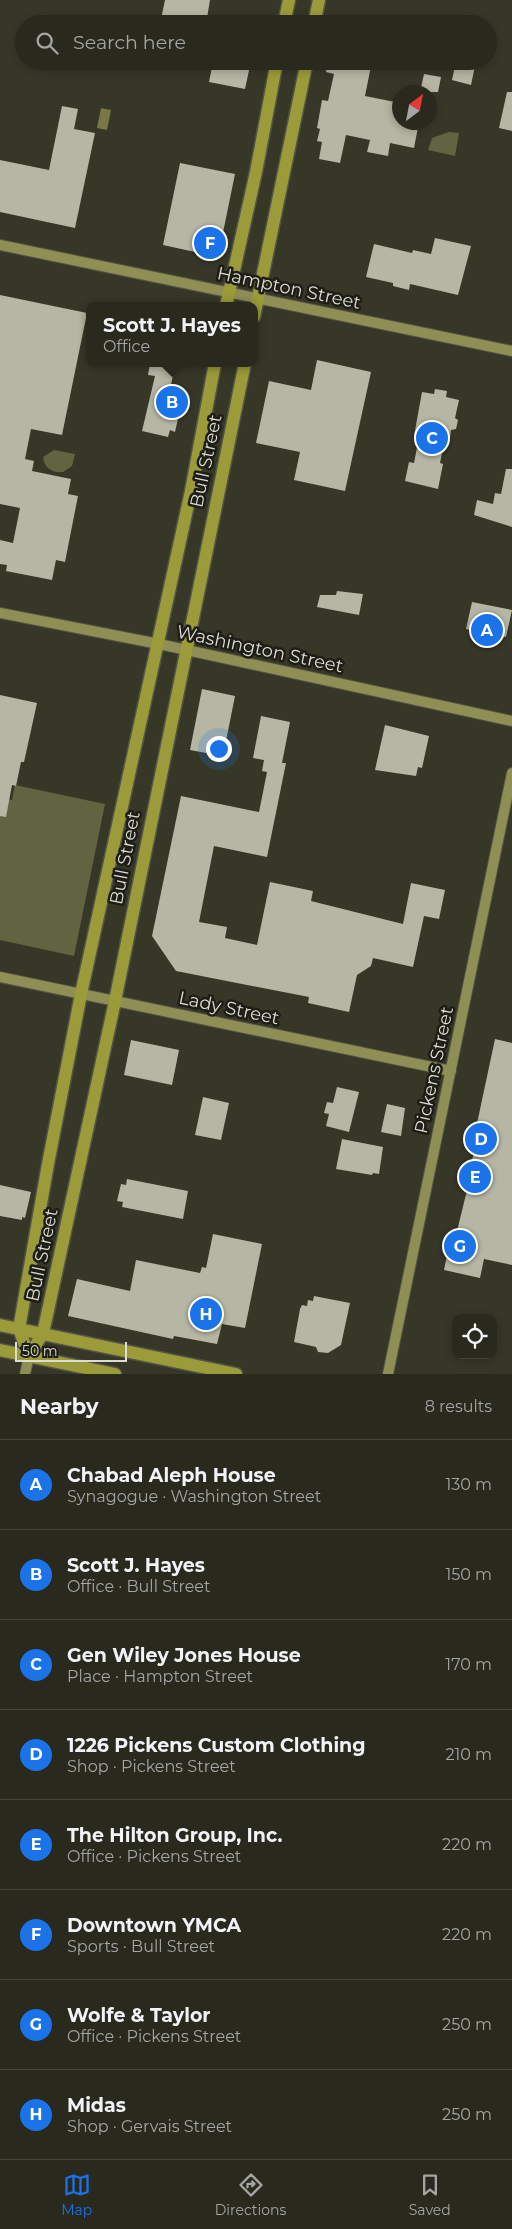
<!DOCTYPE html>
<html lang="en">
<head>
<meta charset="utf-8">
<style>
  body { margin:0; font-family:Montserrat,sans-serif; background:#313127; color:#f1f3f6 }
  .controls { position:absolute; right:15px; bottom:15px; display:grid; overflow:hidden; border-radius:10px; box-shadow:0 2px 8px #0003 }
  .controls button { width:45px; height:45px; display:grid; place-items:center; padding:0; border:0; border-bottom:1px solid #45453c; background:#29291e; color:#f1f3f6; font:25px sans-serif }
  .compass { position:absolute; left:392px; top:85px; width:45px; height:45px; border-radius:50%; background:#29291e; box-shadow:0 2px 8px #0003; rotate:32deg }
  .scale { position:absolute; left:15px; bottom:12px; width:112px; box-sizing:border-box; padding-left:5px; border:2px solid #dbdcd2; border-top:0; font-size:14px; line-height:18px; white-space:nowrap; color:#dbdcd2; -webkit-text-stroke:4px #1e1e17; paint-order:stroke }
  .you { position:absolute; left:218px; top:748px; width:18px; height:18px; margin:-12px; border:4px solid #fff; border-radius:50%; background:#1a73e8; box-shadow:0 0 0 8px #1a73e833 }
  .badge { display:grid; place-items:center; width:32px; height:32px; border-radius:50%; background:#1a73e8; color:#fff; font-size:16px; font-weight:700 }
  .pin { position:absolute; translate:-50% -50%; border:2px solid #fff; box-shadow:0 1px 5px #0006 }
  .popup { position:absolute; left:86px; top:302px; width:172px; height:65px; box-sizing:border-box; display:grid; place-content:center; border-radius:10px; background:#29291e; filter:drop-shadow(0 1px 4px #0005); font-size:16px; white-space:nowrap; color:#a5a6a4 }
  .popup b { font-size:19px; color:#f1f3f6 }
  .popup::after { content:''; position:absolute; left:50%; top:100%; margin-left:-10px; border:10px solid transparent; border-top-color:#29291e }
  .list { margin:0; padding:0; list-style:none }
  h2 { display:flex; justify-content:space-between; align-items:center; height:65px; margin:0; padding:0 20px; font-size:21px }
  h2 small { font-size:16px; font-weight:400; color:#a5a6a4 }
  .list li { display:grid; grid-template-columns:32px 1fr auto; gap:15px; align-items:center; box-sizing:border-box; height:90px; padding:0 20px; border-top:1px solid #45453c }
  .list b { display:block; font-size:19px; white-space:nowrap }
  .list p { margin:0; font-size:16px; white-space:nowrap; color:#a5a6a4 }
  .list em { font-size:16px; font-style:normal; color:#a5a6a4 }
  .icon { flex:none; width:28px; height:28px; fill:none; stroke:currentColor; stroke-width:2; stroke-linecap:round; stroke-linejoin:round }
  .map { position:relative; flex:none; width:512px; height:1374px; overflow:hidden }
  .search { position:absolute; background:#29291e; box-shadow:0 2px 8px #0003; left:15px; right:15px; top:15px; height:55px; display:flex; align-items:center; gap:12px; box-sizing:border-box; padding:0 18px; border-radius:28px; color:#a5a6a4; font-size:19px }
  .sheet { height:785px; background:#29291e }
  nav { display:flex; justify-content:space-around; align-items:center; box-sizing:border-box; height:70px; border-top:1px solid #45453c; background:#29291e; font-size:14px; color:#a5a6a4 }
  nav a { display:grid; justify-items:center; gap:2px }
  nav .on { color:#1a73e8 }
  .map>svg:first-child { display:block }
  .green { fill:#626340 }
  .water { fill:#777845 }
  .building { fill:#b5b6a3 }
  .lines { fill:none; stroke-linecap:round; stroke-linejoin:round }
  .secondary-casing { stroke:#535346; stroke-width:12 }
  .primary-casing { stroke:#535346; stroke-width:15 }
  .secondary { stroke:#8e8e55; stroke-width:10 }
  .primary { stroke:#9b9b3a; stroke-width:12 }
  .labels { text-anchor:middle; stroke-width:5; stroke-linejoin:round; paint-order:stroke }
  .street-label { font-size:18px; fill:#dbdcd2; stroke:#1e1e17 }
</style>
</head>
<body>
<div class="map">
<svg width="512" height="1374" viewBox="0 0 512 1374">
  <rect width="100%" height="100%" fill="#373728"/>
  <path class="green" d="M449 132 459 133 455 156 428 150 432 138Z
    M54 450 75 454 72 466 63 472C52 473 44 468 43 457Z
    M15 785 105 804 74 956 0 940V798L12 800Z"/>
  <path class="water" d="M101 108 111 110 107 130 97 128Z"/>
  <path class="building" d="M165 0H210L206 24H160Z
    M224 61H251L245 89 209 82 212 67 222 69Z
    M328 61H372L365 96 400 103V122H419L414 148 390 143 388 156 367 152 370 140 346 135 340 163 319 159 322 142 317 141 320 129 317 128 322 100 328 101 334 74 326 72Z
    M456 61H476L471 85 452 80Z
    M424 74 441 77 438 92H420Z
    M507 92H512V131L499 128Z
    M62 106 78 109 74 129 95 133 75 228 0 212V160L49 170Z
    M180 163 235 174 218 257 163 245Z
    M435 238 471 246 458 295 410 284 409 290 393 286V283L366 277 374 244 412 253 413 250 431 254Z
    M0 295 87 313 62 435 31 429 25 459 34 461 32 471 71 479 68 494 78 496 65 562 56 560 52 580 6 571 7 565 0 564V540L13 543 20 508 0 504Z
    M317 360 371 372 345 491 294 480 300 452 256 443 269 381 311 390Z
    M150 363H175L170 391 178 392 177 399 182 401 175 432 170 430 168 437 142 431 155 376 148 375Z
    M435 389 447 391 446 397 459 400 455 418 458 420 456 429 451 430 450 438H445L440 463 443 464 438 489 405 481 409 462 414 463 419 437 414 436 422 392 434 394Z
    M506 469H512V527L474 515 477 500 493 504 495 493 501 494Z
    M337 591 363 594 359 615 317 607 320 595H336Z
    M472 602 512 610 506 637 466 629Z
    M202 689 235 696 223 756 190 750Z
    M0 695 37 703 24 762H21L16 786 12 785 6 817 0 816Z
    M261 716 290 722 282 763H286L267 857 214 846 199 922 227 927 225 938 257 945 270 882 313 891 311 901 403 924 411 883 445 890 439 919 424 916 413 967 373 958 371 966 357 975 349 1012 308 1003 309 997 176 971 152 936 181 796 259 812 267 772 262 771 264 760 253 758Z
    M385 725 429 736 422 768 418 767 416 776 375 770Z
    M495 1039 512 1043V1265L484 1259 480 1278 444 1270 452 1230 457 1231 470 1178 473 1175 469 1168 476 1148 472 1147Z
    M131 1040 179 1050 172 1085 124 1075Z
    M337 1087 359 1092 349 1132 326 1126 329 1114 324 1113 327 1102 333 1103Z
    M203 1097 229 1103 221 1140 195 1135Z
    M387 1104 405 1108 401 1136 381 1132Z
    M342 1139 383 1147 379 1174 373 1173 372 1175 336 1169Z
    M127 1179 188 1191 183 1219 122 1207 123 1202 117 1201 121 1184 126 1185Z
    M0 1185 31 1192 25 1218 22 1217V1220L0 1216Z
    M213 1234 262 1244 245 1328 222 1324 217 1344 174 1336 173 1339 68 1316 77 1279 130 1291 136 1260 200 1273 202 1267 206 1268Z
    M314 1296 350 1303 341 1345 328 1353 318 1352 316 1347 294 1342 300 1309 302 1305 307 1306 308 1300 313 1301Z"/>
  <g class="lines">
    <defs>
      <path id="secondary" d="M0 245 512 351
        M0 613 159 644 512 721
        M0 977 451 1071
        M25 1374 29 1356
        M388 1374 512 773"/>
      <path id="primary" d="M284 24 289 0
        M314 24 319 0
        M226 306 256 172 277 61
        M254 317 307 61
        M0 1325 236 1374
        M0 1350 115 1374
        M29 1356 43 1333 47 1315 115 1001 245 363
        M29 1356 19 1329 48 1164 81 994 191 491 215 363"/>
    </defs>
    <use href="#secondary" class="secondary-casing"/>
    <use href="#primary" class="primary-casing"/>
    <use href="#secondary" class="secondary"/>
    <use href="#primary" class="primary"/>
  </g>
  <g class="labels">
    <g class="street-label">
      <text transform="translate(289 288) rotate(12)" y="6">Hampton Street</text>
      <text transform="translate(206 461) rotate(-78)" y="6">Bull Street</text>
      <text transform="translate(260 649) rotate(12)" y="6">Washington Street</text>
      <text transform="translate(125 858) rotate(-79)" y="6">Bull Street</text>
      <text transform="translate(229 1008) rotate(12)" y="6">Lady Street</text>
      <text transform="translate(434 1070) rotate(-78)" y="6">Pickens Street</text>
      <text transform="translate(42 1255) rotate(-78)" y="6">Bull Street</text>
    </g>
  </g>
</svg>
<div class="controls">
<button><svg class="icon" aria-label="locate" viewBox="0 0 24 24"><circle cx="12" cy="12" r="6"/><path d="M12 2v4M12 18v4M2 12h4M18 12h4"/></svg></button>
</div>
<svg class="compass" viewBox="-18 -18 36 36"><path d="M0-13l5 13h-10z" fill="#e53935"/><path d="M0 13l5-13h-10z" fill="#a5a6a4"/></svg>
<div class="scale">50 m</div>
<div class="you"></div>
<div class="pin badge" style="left:487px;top:630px">A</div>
<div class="pin badge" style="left:172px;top:402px">B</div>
<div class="popup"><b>Scott J. Hayes</b>Office</div>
<div class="pin badge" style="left:432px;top:438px">C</div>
<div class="pin badge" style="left:481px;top:1139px">D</div>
<div class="pin badge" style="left:475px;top:1177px">E</div>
<div class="pin badge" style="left:210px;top:243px">F</div>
<div class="pin badge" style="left:460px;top:1246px">G</div>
<div class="pin badge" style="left:206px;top:1314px">H</div>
<div class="search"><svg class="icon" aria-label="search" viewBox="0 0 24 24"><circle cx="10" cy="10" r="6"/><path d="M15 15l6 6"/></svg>Search here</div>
</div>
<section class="sheet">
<h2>Nearby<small>8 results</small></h2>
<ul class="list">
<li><span class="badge">A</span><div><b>Chabad Aleph House</b><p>Synagogue · Washington Street</p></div><em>130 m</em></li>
<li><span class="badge">B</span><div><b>Scott J. Hayes</b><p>Office · Bull Street</p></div><em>150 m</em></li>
<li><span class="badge">C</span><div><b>Gen Wiley Jones House</b><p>Place · Hampton Street</p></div><em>170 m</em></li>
<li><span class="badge">D</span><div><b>1226 Pickens Custom Clothing</b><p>Shop · Pickens Street</p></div><em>210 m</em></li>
<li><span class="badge">E</span><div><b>The Hilton Group, Inc.</b><p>Office · Pickens Street</p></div><em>220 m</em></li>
<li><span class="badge">F</span><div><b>Downtown YMCA</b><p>Sports · Bull Street</p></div><em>220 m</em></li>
<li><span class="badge">G</span><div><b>Wolfe &amp; Taylor</b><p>Office · Pickens Street</p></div><em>250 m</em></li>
<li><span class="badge">H</span><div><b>Midas</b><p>Shop · Gervais Street</p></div><em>250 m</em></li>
</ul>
</section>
<nav>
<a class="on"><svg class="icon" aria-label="map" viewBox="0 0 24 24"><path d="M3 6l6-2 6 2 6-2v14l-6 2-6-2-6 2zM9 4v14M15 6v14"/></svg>Map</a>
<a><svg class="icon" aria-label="directions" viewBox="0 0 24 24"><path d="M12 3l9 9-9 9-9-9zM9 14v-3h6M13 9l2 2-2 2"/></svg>Directions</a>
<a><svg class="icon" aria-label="saved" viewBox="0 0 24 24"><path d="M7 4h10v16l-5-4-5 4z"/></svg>Saved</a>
</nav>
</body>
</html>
